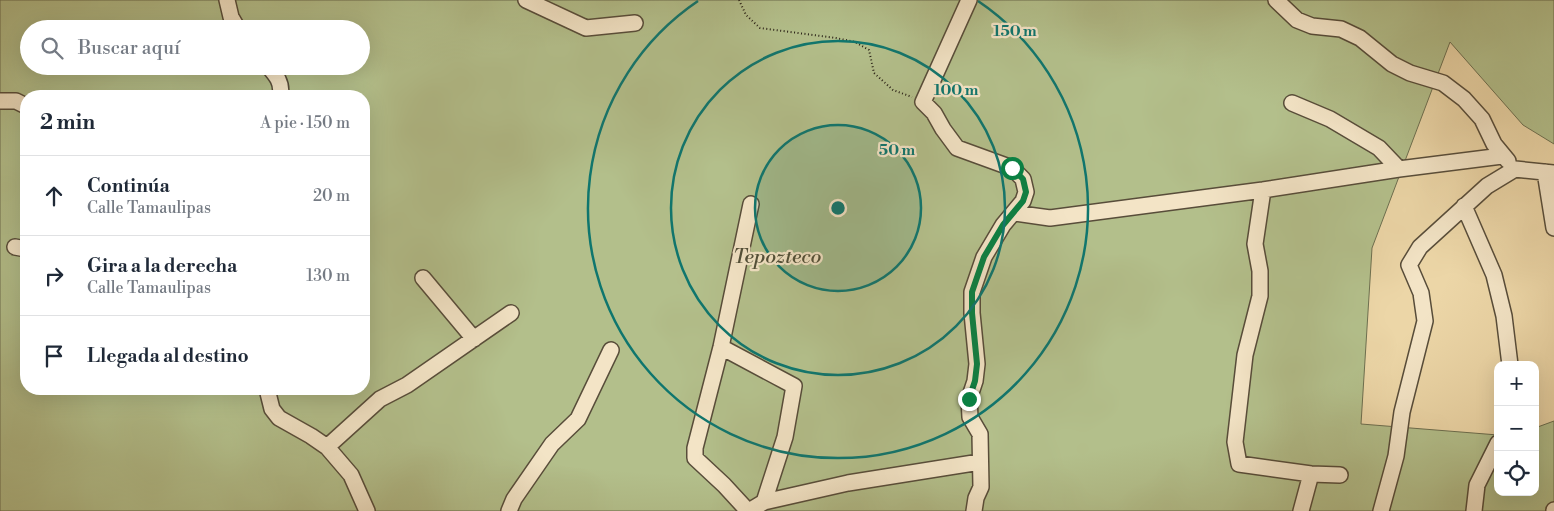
<!DOCTYPE html>
<html lang="es">
<head>
<meta charset="utf-8">
<style>
  body { margin:0; font-family:"Libre Bodoni",serif; background:#f6f6f7; color:#1f2937 }
  .controls { position:absolute; right:15px; bottom:15px; display:grid; overflow:hidden; border-radius:10px; box-shadow:0 5px 20px #0002 }
  .controls button { width:45px; height:45px; display:grid; place-items:center; padding:0; border:0; border-bottom:1px solid #e0e1e3; background:#fff; color:#1f2937; font:25px sans-serif }
  .stop { position:absolute; width:15px; height:15px; margin:-11px; border:4px solid #0b8043; border-radius:50%; background:#fff }
  .stop.end { background:#0b8043; border-color:#fff; box-shadow:0 1px 5px #0008 }
  .list { margin:0; padding:0; list-style:none }
  h2 { display:flex; justify-content:space-between; align-items:center; height:65px; margin:0; padding:0 20px; font-size:21px }
  h2 small { font-size:16px; font-weight:400; color:#747a83 }
  .list li { display:grid; grid-template-columns:32px 1fr auto; gap:15px; align-items:center; box-sizing:border-box; height:80px; padding:0 20px; border-top:1px solid #e0e1e3 }
  .list b { display:block; font-size:19px; white-space:nowrap }
  .list p { margin:0; font-size:16px; white-space:nowrap; color:#747a83 }
  .list em { font-size:16px; font-style:normal; color:#747a83 }
  .icon { flex:none; width:28px; height:28px; fill:none; stroke:currentColor; stroke-width:2; stroke-linecap:round; stroke-linejoin:round }
  .map { position:relative; flex:none; width:1554px; height:511px; overflow:hidden }
  .search { position:absolute; background:#fff; box-shadow:0 5px 20px #0002; left:20px; top:20px; width:350px; height:55px; display:flex; align-items:center; gap:12px; box-sizing:border-box; padding:0 18px; border-radius:28px; color:#747a83; font-size:19px }
  .panel { position:absolute; background:#fff; box-shadow:0 5px 20px #0002; left:20px; top:90px; width:350px; height:305px; border-radius:20px }
  .map>svg:first-child { display:block }
  .green { fill:#b3bf8b; stroke:#6d6f50; fill-rule:evenodd }
  .lines { fill:none; stroke-linecap:round; stroke-linejoin:round }
  .minor-casing { stroke:#584d3a; stroke-width:18 }
  .path { stroke:#271f15; stroke-width:2; stroke-dasharray:1 2.5; stroke-linecap:butt }
  .minor { stroke:#f3e4c6; stroke-width:15 }
  .route { stroke:#0b8043; stroke-width:6 }
  .ring { fill:none; stroke:#0f766e; stroke-width:2.5 }
  .labels { text-anchor:middle; stroke-width:4.5; stroke-linejoin:round; paint-order:stroke }
  .park-label { font-size:20px; font-style:italic; fill:#514f38; stroke:#f3e4c6 }
  .centre { fill:#0f766e; stroke:#f3e4c6; stroke-width:2.5 }
  .ring-label { font-size:15px; text-anchor:middle; font-weight:bold; fill:#0f766e; stroke:#f3e4c6; stroke-width:4.5; stroke-linejoin:round; paint-order:stroke }
</style>
</head>
<body>
<div class="map">
<svg width="1554" height="511" viewBox="0 0 1554 511">
  <rect width="100%" height="100%" fill="#ecd6a7"/>
  <filter id="stains"><feTurbulence type="fractalNoise" baseFrequency=".004" numOctaves="4"/><feColorMatrix values="0 0 0 0 .2 0 0 0 0 .09 0 0 0 0 .02 0 0 0 .5 -.17"/></filter>
  <radialGradient id="worn" r=".72"><stop offset=".6" stop-color="#630" stop-opacity="0"/><stop offset="1" stop-color="#630" stop-opacity=".3"/></radialGradient>
  <path class="green" d="M0 0H1554V144L1523 125 1450 42 1372 248 1361 424 1498 435V492H1535V428L1554 421V511H0ZM29 29H361V66H29ZM26 96H364V389H26Z"/>
  <g class="lines">
    <defs>
      <path id="minor" d="M227 0 231 17 238 29
        M526 0 586 28 635 23
        M969 0 923 102 934 113 943 129 957 148 1012 168 1023 179 1026 192 1023 201 1003 225 984 257 972 292V313L977 364 975 381 969 399 970 417 980 434 981 487 976 498 974 511
        M1276 0 1297 20 1312 26 1341 29 1360 38 1392 64 1410 73 1443 83 1464 99 1482 119 1494 144 1508 161
        M268 66C276 75 283 83 280 96
        M0 101H16L26 106
        M1292 103 1330 119 1379 148 1399 169
        M1545 172 1554 228
        M1263 190 1255 244 1260 271V296L1245 355 1235 442 1239 464 1311 474 1340 475
        M1464 206 1494 275 1504 316 1510 365
        M1014 213 1050 218 1263 190 1399 169 1502 156
        M15 247 26 249
        M423 278 474 339
        M721 347 794 386 785 437 764 502 749 511
        M267 389 272 409 279 418 311 436 327 447 351 475 367 511
        M327 447 380 399 407 385 511 313
        M764 502 848 483 980 462
        M509 511 514 499 552 444 578 419 611 350
        M748 511 724 485 695 458V448L721 347 751 204
        M1301 511 1311 474
        M1381 511 1396 456 1402 412 1425 321 1421 293 1409 265 1420 247 1487 186 1515 169 1554 173
        M1474 511 1477 485 1498 443
        M1554 511V510"/>
    </defs>
    <use href="#minor" class="minor-casing"/>
    <path class="path" d="M739 0 746 15 760 28 836 38 855 42 869 50 874 73 893 90 912 97"/>
    <use href="#minor" class="minor"/>
  </g>
  <g class="lines">
    <path class="route" d="M969 399 975 381 977 364 972 313V292L984 257 1003 225 1023 201 1026 192 1023 179 1012 168"/>
  </g>
  <circle cx="838" cy="208" r="83" fill="#0f766e" fill-opacity=".12"/>
  <g class="ring">
    <circle cx="838" cy="208" r="83"/>
    <circle cx="838" cy="208" r="167"/>
    <path d="M978 1A250 250 0 1 1 698 1"/>
  </g>
  <g class="labels">
    <g class="park-label">
      <text x="777" y="263">Tepozteco</text>
    </g>
  </g>
  <circle cx="838" cy="208" r="8" class="centre"/>
  <g class="ring-label">
    <text x="1015" y="36">150 m</text>
    <text x="956" y="95">100 m</text>
    <text x="897" y="155">50 m</text>
  </g>
  <rect width="100%" height="100%" filter="url(#stains)"/>
  <rect width="100%" height="100%" fill="url(#worn)"/>
</svg>
<div class="controls">
<button>+</button>
<button>−</button>
<button><svg class="icon" aria-label="locate" viewBox="0 0 24 24"><circle cx="12" cy="12" r="6"/><path d="M12 2v4M12 18v4M2 12h4M18 12h4"/></svg></button>
</div>
<div class="stop" style="left:1012px;top:168px"></div>
<div class="stop end" style="left:969px;top:399px"></div>
<div class="search"><svg class="icon" aria-label="search" viewBox="0 0 24 24"><circle cx="10" cy="10" r="6"/><path d="M15 15l6 6"/></svg>Buscar aquí</div>
<section class="panel">
<h2>2 min<small>A pie · 150 m</small></h2>
<ul class="list">
<li><svg class="icon" aria-label="ahead" viewBox="0 0 24 24"><path d="M12 20V5M6 11l6-6 6 6"/></svg><div><b>Continúa</b><p>Calle Tamaulipas</p></div><em>20 m</em></li>
<li><svg class="icon" aria-label="right" viewBox="0 0 24 24"><path d="M7 20v-9h11M14 6l5 5-5 5"/></svg><div><b>Gira a la derecha</b><p>Calle Tamaulipas</p></div><em>130 m</em></li>
<li><svg class="icon" aria-label="arrive" viewBox="0 0 24 24"><path d="M6 21V4h12l-3 4 3 4H6"/></svg><div><b>Llegada al destino</b></div></li>
</ul>
</section>
</div>
</body>
</html>
